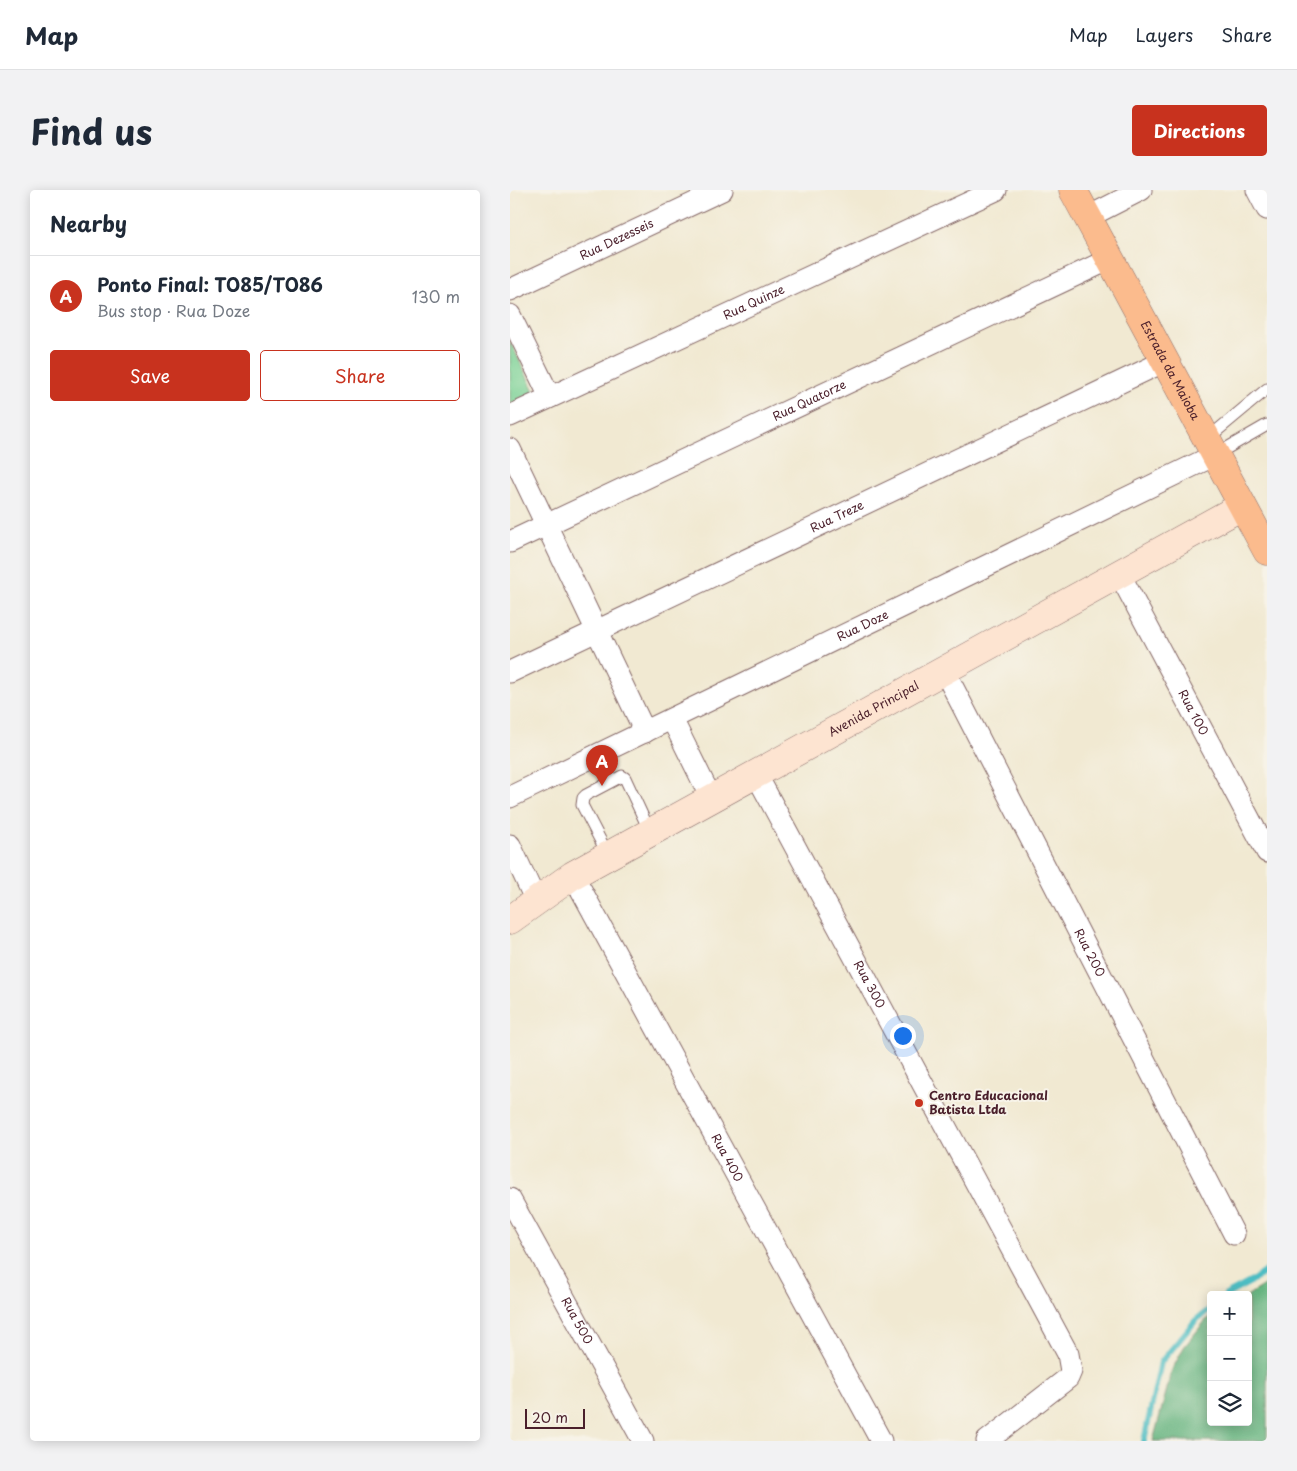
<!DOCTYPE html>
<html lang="en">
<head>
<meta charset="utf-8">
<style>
  body { margin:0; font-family:"Playpen Sans",sans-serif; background:#f2f2f3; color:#1f2937 }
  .controls { position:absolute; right:15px; bottom:15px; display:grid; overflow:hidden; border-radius:5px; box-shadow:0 2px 12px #0003 }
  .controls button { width:45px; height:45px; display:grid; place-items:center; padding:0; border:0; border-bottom:1px solid #e0e1e3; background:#fff; color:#1f2937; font:25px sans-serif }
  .scale { position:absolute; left:15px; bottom:12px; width:60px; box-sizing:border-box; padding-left:5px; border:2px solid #4a1f2b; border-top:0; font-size:14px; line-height:18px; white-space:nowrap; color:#4a1f2b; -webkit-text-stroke:4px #f7f3e8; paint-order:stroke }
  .you { position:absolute; left:392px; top:845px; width:18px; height:18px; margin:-12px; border:4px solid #fff; border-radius:50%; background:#1a73e8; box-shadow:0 0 0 8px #1a73e833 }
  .badge { display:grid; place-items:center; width:32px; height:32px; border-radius:50%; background:#c8321e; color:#fff; font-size:16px; font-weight:700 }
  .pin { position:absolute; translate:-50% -41px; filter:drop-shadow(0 1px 2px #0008) }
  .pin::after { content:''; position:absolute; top:26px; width:18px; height:15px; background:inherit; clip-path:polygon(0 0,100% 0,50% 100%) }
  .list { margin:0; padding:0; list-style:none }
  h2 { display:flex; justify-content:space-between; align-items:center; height:65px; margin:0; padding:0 20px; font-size:21px }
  h2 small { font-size:16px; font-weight:400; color:#747a83 }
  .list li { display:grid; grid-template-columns:32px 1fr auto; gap:15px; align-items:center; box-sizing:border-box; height:80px; padding:0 20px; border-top:1px solid #e0e1e3 }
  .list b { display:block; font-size:19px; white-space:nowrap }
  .list p { margin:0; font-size:16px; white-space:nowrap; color:#747a83 }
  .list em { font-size:16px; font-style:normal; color:#747a83 }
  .actions { display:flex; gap:10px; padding:15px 20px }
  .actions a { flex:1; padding:11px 0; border:1px solid #c8321e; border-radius:5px; text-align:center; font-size:18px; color:#c8321e }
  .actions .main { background:#c8321e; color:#fff }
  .icon { flex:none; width:28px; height:28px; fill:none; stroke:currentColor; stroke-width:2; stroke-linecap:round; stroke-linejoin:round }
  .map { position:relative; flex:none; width:757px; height:1251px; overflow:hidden; border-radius:5px }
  header { display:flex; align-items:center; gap:30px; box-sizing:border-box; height:70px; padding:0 25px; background:#fff; border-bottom:1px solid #e0e1e3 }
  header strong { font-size:24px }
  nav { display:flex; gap:28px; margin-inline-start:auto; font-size:18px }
  .intro { display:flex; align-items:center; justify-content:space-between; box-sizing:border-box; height:120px; padding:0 30px }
  h1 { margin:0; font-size:35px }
  .button { padding:12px 22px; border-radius:5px; background:#c8321e; color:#fff; font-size:18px; font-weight:700 }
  main { display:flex; gap:30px; padding:0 30px }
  aside { flex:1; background:#fff; border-radius:5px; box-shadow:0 2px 12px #0003 }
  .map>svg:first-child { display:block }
  .green { fill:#7cd296; stroke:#637860 }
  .forest { fill:#65b47f; stroke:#586a55 }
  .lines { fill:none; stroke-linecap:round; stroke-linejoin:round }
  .stream { stroke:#4ebdc3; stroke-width:6 }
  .service-casing { stroke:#846665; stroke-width:13 }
  .minor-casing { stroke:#846665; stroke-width:23 }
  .secondary-casing { stroke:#846665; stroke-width:29 }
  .primary-casing { stroke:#846665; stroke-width:29 }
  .service { stroke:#fff; stroke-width:11 }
  .minor { stroke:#fff; stroke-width:21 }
  .secondary { stroke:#fde4d1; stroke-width:28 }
  .primary { stroke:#fbbb8d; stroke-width:28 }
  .poi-dot { fill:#c8321e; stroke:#f7f3e8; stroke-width:2 }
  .labels { text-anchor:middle; stroke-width:4; stroke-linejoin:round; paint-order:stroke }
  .street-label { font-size:12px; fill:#4a1f2b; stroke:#f7f3e8 }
  .poi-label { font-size:12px; font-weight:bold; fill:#4a1f2b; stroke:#f7f3e8; text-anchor:start }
</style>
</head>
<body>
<header>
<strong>Map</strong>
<nav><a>Map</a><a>Layers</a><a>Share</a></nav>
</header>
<div class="intro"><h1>Find us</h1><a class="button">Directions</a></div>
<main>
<aside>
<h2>Nearby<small></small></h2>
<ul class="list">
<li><span class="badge">A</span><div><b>Ponto Final: T085/T086</b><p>Bus stop · Rua Doze</p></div><em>130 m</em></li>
</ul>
<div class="actions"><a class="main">Save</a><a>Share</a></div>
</aside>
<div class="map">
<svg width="757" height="1251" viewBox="0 0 757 1251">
  <rect width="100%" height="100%" fill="#f7f3e8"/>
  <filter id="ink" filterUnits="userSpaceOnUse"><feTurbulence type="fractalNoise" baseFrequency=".02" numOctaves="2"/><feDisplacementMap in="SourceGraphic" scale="10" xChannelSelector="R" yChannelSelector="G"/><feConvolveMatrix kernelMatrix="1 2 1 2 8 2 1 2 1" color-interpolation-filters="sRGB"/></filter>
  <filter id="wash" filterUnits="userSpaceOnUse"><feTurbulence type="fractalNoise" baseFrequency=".0096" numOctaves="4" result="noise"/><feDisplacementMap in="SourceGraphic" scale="20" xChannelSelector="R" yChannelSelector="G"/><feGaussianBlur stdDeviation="1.12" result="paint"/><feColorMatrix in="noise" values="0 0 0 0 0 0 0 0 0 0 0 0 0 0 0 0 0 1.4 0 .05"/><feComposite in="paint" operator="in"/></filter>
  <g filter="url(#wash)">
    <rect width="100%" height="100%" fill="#f1e9d2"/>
    <path class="green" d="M0 151 25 203 0 215Z"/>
    <path class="forest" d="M757 1093V1251H643L662 1180 674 1157 696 1130 701 1127V1232H738V1105Z"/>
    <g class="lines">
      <path class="stream" d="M716 1105 742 1091 757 1080
        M634 1251 651 1172 686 1130 701 1118"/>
    </g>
  </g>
  <g filter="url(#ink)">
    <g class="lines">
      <defs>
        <path id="service" d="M697 249 757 199
          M705 265 757 235
          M98 665 72 615 73 608 76 605 112 586 115 588 140 642"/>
        <g id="minor">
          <path d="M747 0 757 19"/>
          <path d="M578 27 631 0"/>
          <path id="s1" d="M0 100 212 0"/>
          <path d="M0 125 40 207"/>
          <path id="s2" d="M0 226 486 0"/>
          <path d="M0 259 135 542"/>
          <path id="s3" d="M0 352 600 69"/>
          <path id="s4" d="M609 383 757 662"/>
          <path id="s5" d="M434 480 724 1044"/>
          <path id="s6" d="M0 482 655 171"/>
          <path d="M162 529 201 608"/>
          <path id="s7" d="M246 584 558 1164 561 1181 558 1188 477 1251"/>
          <path id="s8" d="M0 607 705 265"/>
          <path d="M0 655 26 711"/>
          <path id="s9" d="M63 685 371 1251"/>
          <path id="s10" d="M0 1009 133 1251"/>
        </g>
        <g id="secondary">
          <path id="s11" d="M0 730 63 685 732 316"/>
        </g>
        <g id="primary">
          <path id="s12" d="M563 0 757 361"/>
        </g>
      </defs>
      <use href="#service" class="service-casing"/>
      <use href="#minor" class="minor-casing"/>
      <use href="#secondary" class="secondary-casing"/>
      <use href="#primary" class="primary-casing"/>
      <use href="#service" class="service"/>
      <use href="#minor" class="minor"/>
      <use href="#secondary" class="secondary"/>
      <use href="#primary" class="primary"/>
    </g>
  </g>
  <circle class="poi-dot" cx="409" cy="913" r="5"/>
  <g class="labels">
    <g class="street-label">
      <text dy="4" stroke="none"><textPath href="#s1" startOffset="118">Rua Dezesseis</textPath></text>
      <text dy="4" stroke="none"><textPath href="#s2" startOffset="269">Rua Quinze</textPath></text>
      <text dy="4" stroke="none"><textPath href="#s12" startOffset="205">Estrada da Maioba</textPath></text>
      <text dy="4" stroke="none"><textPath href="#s3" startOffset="331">Rua Quatorze</textPath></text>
      <text dy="4" stroke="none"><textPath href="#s6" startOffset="362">Rua Treze</textPath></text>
      <text dy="4" stroke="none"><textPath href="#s8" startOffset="392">Rua Doze</textPath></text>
      <text dy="4" stroke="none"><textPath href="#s11" startOffset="421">Avenida Principal</textPath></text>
      <text dy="4" stroke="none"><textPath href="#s4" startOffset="158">Rua 100</textPath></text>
      <text dy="4" stroke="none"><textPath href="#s5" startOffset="318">Rua 200</textPath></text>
      <text dy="4" stroke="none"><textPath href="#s7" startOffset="239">Rua 300</textPath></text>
      <text dy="4" stroke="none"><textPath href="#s9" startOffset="322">Rua 400</textPath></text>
      <text dy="4" stroke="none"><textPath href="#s10" startOffset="139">Rua 500</textPath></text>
    </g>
    <g class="poi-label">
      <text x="419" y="910">Centro Educacional<tspan x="419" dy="14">Batista Ltda</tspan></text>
    </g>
  </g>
</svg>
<div class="controls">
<button>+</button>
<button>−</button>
<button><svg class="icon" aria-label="layers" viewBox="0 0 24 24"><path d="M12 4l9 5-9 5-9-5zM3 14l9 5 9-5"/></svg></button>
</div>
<div class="scale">20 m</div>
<div class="you"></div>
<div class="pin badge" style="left:92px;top:596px">A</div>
</div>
</main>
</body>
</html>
